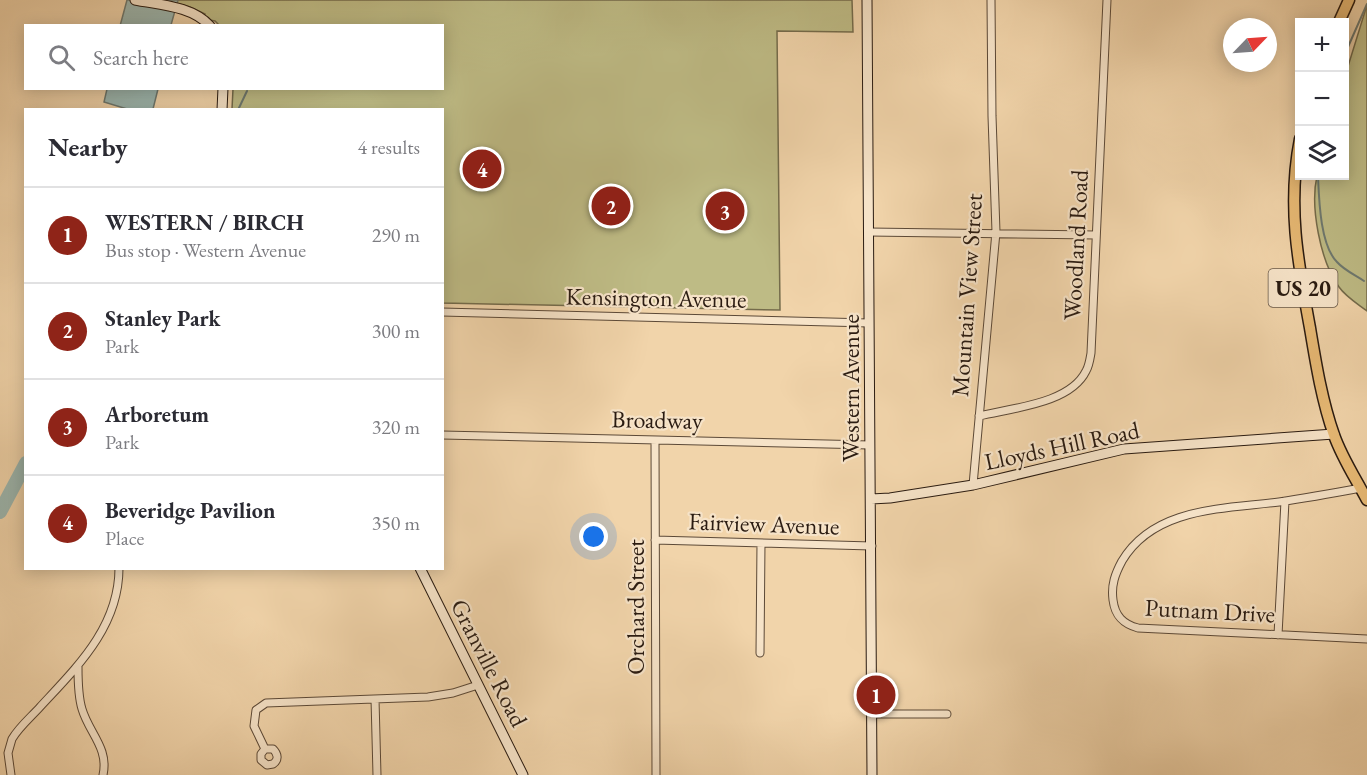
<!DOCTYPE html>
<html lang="en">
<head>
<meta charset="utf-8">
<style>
  body { margin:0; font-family:"EB Garamond",serif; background:#f2f2f3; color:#2b2b33 }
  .controls { position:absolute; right:18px; top:18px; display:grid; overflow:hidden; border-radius:0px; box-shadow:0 3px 15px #0003 }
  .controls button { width:54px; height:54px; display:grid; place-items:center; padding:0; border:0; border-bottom:2px solid #e1e1e2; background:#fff; color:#2b2b33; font:30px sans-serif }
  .compass { position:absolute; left:1223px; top:18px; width:54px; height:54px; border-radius:50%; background:#fff; box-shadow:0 3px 15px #0003; rotate:65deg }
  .you { position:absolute; left:594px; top:537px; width:21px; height:21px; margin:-15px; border:4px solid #fff; border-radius:50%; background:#1a73e8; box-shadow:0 0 0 9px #1a73e833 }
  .badge { display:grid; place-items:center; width:39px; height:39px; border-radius:50%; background:#8f2418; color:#fff; font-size:20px; font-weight:700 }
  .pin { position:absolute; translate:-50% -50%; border:3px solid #fff; box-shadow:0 2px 6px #0006 }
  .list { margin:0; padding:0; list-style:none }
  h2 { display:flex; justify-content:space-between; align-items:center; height:78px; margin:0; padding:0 24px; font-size:26px }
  h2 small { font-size:20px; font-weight:400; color:#7c7c81 }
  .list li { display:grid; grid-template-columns:39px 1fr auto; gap:18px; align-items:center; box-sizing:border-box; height:96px; padding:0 24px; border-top:2px solid #e1e1e2 }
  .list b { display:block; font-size:22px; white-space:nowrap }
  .list p { margin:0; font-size:20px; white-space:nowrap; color:#7c7c81 }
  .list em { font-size:20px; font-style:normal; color:#7c7c81 }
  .icon { flex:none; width:33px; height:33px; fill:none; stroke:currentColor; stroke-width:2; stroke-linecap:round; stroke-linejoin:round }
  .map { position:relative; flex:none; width:1367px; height:775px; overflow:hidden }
  .search { position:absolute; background:#fff; box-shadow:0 3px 15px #0003; left:24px; top:24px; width:420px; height:66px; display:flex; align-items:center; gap:15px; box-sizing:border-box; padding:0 21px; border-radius:0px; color:#7c7c81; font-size:22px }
  .panel { position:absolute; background:#fff; box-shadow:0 3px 15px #0003; left:24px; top:108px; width:420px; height:462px; border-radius:0px }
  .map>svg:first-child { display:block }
  .green { fill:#bebb85; stroke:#746b4b; stroke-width:1.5 }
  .water { fill:#9cb7b0; stroke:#6e7970; stroke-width:1.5 }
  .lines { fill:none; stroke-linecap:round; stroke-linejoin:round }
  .stream { stroke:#6e7970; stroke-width:2 }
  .river { stroke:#9cb7b0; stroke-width:14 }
  .street-casing { stroke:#5c4937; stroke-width:9 }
  .secondary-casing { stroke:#2a1b11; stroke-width:11 }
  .primary-casing { stroke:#2a1b11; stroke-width:13 }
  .street { stroke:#f6e3c8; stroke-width:7 }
  .secondary { stroke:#f6e3c8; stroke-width:9 }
  .primary { stroke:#e8ba75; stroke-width:10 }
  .labels { text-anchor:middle; stroke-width:4.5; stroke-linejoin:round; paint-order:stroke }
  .shield { fill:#f6e3c8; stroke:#675748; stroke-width:1.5 }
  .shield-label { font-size:22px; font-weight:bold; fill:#2a1b11 }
  .street-label { font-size:24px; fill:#2a1b11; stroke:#f6e3c8 }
</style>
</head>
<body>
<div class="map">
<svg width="1367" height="775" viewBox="0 0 1367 775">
  <rect width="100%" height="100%" fill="#f1d4aa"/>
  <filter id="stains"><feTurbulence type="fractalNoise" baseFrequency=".00333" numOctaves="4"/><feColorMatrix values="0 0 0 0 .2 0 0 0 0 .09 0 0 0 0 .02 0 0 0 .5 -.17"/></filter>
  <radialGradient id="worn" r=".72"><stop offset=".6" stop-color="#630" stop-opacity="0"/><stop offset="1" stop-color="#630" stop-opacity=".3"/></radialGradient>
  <path class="green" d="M178 0H852L853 32 777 31 780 310 443 303 442 110 232 109 233 89 442 88V26L219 25 215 21 204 19 205 14 190 7 176 3Z
    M1367 5V311C1358 304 1346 297 1339 287 1320 261 1310 206 1317 176H1344L1345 76Z"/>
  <path class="water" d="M127 0H178L171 25 120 26Z
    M107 89H158L153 109H127L104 102Z"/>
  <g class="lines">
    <path class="stream" d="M1344 56 1367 4
      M238 110 247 91
      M1318 176C1319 199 1320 245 1337 262 1344 270 1355 275 1364 281"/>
    <path class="river" d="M0 512 26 463"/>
    <defs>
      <path id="street" d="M869 232 1096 235
        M442 312 869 323
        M979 416C1011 408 1070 404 1086 371 1089 366 1090 359 1091 353L1107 0
        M442 435 870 445
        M655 440 656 775
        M973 485 996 232 992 116 991 0
        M1361 488C1334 493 1306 498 1279 502 1224 509 1154 507 1122 561 1115 574 1111 585 1113 600 1115 616 1123 624 1138 628L1367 639
        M655 540 872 546
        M1278 635 1285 501
        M760 653 761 543
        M78 667C78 681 78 696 82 709 89 733 109 748 103 775
        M375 699 377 775
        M872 714H947
        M265 749 261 754V760L267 765 273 764C279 760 278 754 273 749H265L254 726 256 710 266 703 428 697 453 693 478 685
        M11 775 8 753 12 739C19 727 31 717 40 707 77 667 119 627 119 568"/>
      <path id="secondary" d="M135 0C160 5 192 6 210 26
        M867 0 872 775
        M222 110 223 88
        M871 499 890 498 973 485 1124 449 1334 434
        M420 568 523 775"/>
      <path id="primary" d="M1339 22 1349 0
        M1300 139C1287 205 1298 263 1310 328 1316 364 1322 401 1334 435 1342 458 1356 479 1367 500"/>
    </defs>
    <use href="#street" class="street-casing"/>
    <use href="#secondary" class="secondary-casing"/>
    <use href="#primary" class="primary-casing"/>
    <use href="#street" class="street"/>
    <use href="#secondary" class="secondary"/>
    <use href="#primary" class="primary"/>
  </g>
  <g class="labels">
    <rect class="shield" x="1268.5" y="269" width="69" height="38" rx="4.5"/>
    <g class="shield-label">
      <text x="1303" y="296">US 20</text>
    </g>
    <g class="street-label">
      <text transform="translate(1076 245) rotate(-87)" y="8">Woodland Road</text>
      <text transform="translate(967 295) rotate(-86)" y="8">Mountain View Street</text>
      <text transform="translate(656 298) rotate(1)" y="8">Kensington Avenue</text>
      <text transform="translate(851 388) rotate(-90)" y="8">Western Avenue</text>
      <text transform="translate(657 420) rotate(1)" y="8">Broadway</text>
      <text transform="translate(1062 446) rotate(-12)" y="8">Lloyds Hill Road</text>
      <text transform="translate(764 524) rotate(2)" y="8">Fairview Avenue</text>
      <text transform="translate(636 607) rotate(-90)" y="8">Orchard Street</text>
      <text transform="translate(1210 611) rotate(3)" y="8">Putnam Drive</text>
      <text transform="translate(489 663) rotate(63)" y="8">Granville Road</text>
    </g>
  </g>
  <rect width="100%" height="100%" filter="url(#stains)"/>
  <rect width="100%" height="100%" fill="url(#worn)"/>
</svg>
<div class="controls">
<button>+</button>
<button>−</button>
<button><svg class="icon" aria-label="layers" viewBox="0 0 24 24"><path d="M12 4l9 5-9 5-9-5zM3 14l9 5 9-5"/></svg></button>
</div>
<svg class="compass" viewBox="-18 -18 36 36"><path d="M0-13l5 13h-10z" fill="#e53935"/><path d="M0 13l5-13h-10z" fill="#7c7c81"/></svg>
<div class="you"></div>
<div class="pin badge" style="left:876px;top:695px">1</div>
<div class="pin badge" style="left:611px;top:206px">2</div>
<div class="pin badge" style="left:725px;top:211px">3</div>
<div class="pin badge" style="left:482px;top:169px">4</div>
<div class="search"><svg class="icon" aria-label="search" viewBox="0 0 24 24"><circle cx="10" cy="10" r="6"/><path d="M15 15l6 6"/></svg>Search here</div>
<section class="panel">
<h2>Nearby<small>4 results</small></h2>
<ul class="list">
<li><span class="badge">1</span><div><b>WESTERN / BIRCH</b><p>Bus stop · Western Avenue</p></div><em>290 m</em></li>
<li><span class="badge">2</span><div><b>Stanley Park</b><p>Park</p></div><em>300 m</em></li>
<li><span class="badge">3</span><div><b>Arboretum</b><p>Park</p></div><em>320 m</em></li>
<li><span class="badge">4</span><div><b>Beveridge Pavilion</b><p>Place</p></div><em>350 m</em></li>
</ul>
</section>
</div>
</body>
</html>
